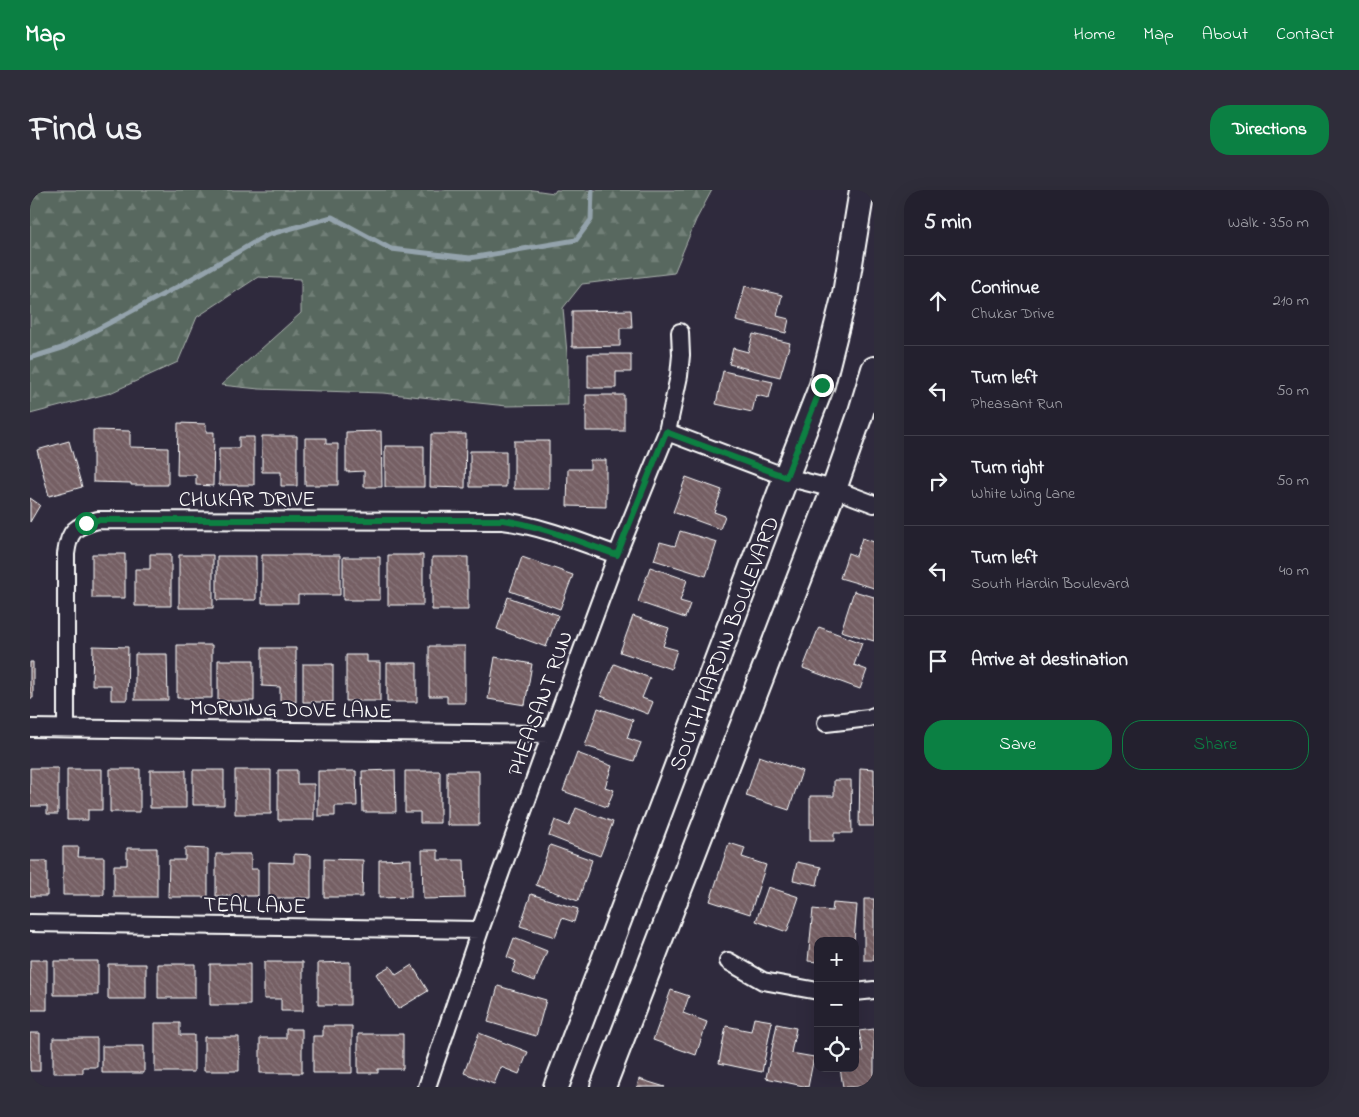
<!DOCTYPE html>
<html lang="en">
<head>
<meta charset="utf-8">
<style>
  body { margin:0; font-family:"Indie Flower",sans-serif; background:#2f2d3a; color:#f1f3f6 }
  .controls { position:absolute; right:15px; bottom:15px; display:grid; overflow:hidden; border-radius:10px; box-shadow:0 5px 20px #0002 }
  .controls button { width:45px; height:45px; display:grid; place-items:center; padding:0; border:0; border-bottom:1px solid #403e4a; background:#23202e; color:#f1f3f6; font:25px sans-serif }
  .stop { position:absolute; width:15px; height:15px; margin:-11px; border:4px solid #0b8043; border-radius:50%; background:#fff }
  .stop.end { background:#0b8043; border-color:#fff; box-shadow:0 1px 5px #0008 }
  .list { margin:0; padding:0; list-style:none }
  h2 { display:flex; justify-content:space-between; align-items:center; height:65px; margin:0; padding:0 20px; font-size:21px }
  h2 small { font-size:16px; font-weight:400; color:#a3a3aa }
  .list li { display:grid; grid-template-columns:32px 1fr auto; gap:15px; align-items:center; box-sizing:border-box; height:90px; padding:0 20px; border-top:1px solid #403e4a }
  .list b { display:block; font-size:19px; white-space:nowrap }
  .list p { margin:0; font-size:16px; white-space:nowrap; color:#a3a3aa }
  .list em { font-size:16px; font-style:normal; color:#a3a3aa }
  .actions { display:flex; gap:10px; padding:15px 20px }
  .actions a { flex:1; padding:11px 0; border:1px solid #0b8043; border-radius:20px; text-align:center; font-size:18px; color:#0b8043 }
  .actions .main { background:#0b8043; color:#fff }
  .icon { flex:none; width:28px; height:28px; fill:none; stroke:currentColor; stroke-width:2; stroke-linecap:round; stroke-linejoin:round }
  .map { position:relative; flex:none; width:844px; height:897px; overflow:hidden; border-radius:20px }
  header { display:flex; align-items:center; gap:30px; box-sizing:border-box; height:70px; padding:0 25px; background:#0b8043; color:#fff }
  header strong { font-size:24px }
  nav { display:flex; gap:28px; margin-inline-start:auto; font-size:18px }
  .intro { display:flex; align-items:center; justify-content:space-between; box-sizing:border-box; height:120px; padding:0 30px }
  h1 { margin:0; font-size:35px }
  .button { padding:12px 22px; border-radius:20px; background:#0b8043; color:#fff; font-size:18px; font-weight:700 }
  main { display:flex; gap:30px; padding:0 30px }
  aside { flex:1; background:#23202e; border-radius:20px; box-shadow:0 5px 20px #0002 }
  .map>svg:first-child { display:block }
  .forest { fill:url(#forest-firs); stroke:#acb4af }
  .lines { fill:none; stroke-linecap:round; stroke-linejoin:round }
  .stream { stroke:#94a3ac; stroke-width:5 }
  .building { fill:url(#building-back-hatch); stroke:#fff }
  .street-casing { stroke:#fff; stroke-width:20 }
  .secondary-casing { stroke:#fff; stroke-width:28 }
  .street { stroke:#2f2a3d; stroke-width:16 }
  .secondary { stroke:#2f2a3d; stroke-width:24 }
  .route { stroke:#0b8043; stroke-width:6 }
  .labels { text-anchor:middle; stroke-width:4; stroke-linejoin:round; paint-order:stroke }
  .street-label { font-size:22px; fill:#fff; stroke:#2f2a3d }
</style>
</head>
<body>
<header>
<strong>Map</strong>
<nav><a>Home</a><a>Map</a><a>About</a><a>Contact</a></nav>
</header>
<div class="intro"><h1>Find us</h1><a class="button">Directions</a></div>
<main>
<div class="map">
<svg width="844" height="897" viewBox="0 0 844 897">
  <defs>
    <pattern id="forest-firs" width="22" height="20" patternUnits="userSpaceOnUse" patternTransform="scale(1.25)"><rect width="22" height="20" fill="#58685f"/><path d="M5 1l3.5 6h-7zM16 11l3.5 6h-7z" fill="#717f77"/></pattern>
    <pattern id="building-back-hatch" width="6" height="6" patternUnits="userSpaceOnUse" patternTransform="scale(1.25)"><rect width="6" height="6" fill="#745e63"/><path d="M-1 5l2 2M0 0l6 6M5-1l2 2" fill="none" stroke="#89767a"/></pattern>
  </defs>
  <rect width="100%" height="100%" fill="#2f2a3d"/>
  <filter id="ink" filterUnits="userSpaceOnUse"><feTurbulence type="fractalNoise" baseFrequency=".02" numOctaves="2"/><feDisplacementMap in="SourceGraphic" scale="10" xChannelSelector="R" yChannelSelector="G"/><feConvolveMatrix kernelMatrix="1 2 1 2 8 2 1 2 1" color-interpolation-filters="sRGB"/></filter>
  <g filter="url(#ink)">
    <path class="forest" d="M0 0H503L524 3 526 0H682L666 30 644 83 552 94 533 118 538 175V215L477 216 353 203 229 199 191 195 271 123V89L228 87 167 127 148 172 80 203 0 224Z"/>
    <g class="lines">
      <path class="stream" d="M0 168 32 158 149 96 237 45 302 27 361 59 440 68 546 50 561 30 562 0"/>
    </g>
    <path class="building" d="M715 96 752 105 747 126 759 129 756 143 706 131Z
      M601 120 602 138H590V156L542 157V121Z
      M723 144 760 153 750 187 699 174 703 158 718 162Z
      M558 164H601V182H586V198H558Z
      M693 181 743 192 739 208 726 205 722 222 686 214Z
      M556 205H594V241H556Z
      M148 233 176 234V242H184L183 296 166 295V285H147Z
      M63 240 100 241V257L138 258V295H101V293L63 292Z
      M351 241 352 297H334V281L316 282V242Z
      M401 244H436L435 298 400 297Z
      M232 246H267V296H251V282H232Z
      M209 247H224V295H189V258H209Z
      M275 248H296V254H308V295H275Z
      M39 251 52 297 19 306 7 260Z
      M484 251H519V299H484Z
      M355 256H394V297H355Z
      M440 261H476V297H440Z
      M560 270H576V317L537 316 538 279H560Z
      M656 287 692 300 684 322 695 326 690 339 643 322Z
      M0 308 10 315 0 332Z
      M650 341 687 352 676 386 624 370 630 352 645 356Z
      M832 348 844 352V398L810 388 818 363 826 366Z
      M62 364H95V408H62Z
      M120 364H141V416H105V379H120Z
      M149 365H183V418H149Z
      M232 365H310V405H268V413H232Z
      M358 365H393V415H358Z
      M187 366H226V410H187Z
      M313 367H350V410H313Z
      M402 367H438V420H402Z
      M492 367 543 385 530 419 480 401Z
      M620 377 657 390 650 411 660 414 655 428 608 412Z
      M824 401 844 407V451L811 441Z
      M478 407 528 425 516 457 467 439Z
      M603 426 639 438 633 456 647 460 641 479 590 462Z
      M789 437 832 453 824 475 837 480 830 499 773 478Z
      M147 455H182V508H147Z
      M63 456 98 457 97 510H81V495H62Z
      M399 456H435V513H417V506H399Z
      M232 458H266V512L250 511V497L232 496Z
      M105 464H137L138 510H105Z
      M316 465H337V472H350V511H316Z
      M465 467 502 474 495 515 458 509Z
      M188 470H224V511H188Z
      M0 472H3V508H0Z
      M357 473H387V512H357Z
      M273 474H303V512H273Z
      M584 474 620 488 612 508 623 512 618 524 571 506Z
      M568 518 603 530 597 548 611 553 604 571 555 556Z
      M547 563 582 576 575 597 584 600 577 617 533 601Z
      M729 566 772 581 759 620 716 606Z
      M0 578H28V624H17V616H0Z
      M830 578 844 579V636H829Z
      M37 579H72V620H58V630H37Z
      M80 579H110V622H80Z
      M120 580H156V618H120Z
      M163 580H194V615H163Z
      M205 580H241V624H205Z
      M248 580H267V594H284V630H248Z
      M365 580 366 622H333L332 581Z
      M288 581H326L327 616H305V626H288Z
      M375 581H410V633H390V622H375Z
      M417 581H449V635H417Z
      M804 590H821L822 643H804V651H780V606H804Z
      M546 618 583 632 570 666 519 646 525 630 539 636Z
      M699 653 715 658 712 667 736 675 720 724 680 711Z
      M520 655 562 670 548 711 506 695Z
      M33 657H49L48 667H74V705H33Z
      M97 658H127V707H84V675H97Z
      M155 658 178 659V707H138L139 670H155Z
      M392 660H408V670H434L435 708 393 709Z
      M186 664H221V679H228V706H186Z
      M264 664 281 665V708H239V672L264 673Z
      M294 669 333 670 332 707H294Z
      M381 669V707L349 708V670Z
      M0 671H17V706H0Z
      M767 672 791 677 787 695 763 690Z
      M738 697 769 707 757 742 726 731Z
      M501 704 548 719 544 732 532 728 525 747 490 736Z
      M834 709H844V770H834Z
      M803 713 827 715 824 751H788V772L778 771 783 719 802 721Z
      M484 748 517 761 505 791 482 782 486 771 477 767Z
      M0 770H17V820H0Z
      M24 771H68V805H24Z
      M234 772H273V821H251V809H234Z
      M320 772V815H288V773Z
      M78 774H116V809H78Z
      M128 774H165V808H128Z
      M180 774H220V815H180Z
      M382 775 398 801 368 819 346 784 360 776 366 785Z
      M468 796 516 810 506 846 458 832Z
      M641 800 659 806 653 823 677 832 666 865 623 850Z
      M724 828 742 831 732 882 689 873 696 836 721 841Z
      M125 833H150V845H164V882H125Z
      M747 834 766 838 761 863 784 867 778 897 736 888Z
      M293 836H322V883H283V846H293Z
      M256 839H272V883H230V848H256Z
      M844 839V897H813L810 878H825V862L833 861 829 841Z
      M0 843H10V881H0Z
      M449 843 498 862 489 884 471 877 464 894 434 883Z
      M328 844H373V879H348V883H328Z
      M174 847H209V881H174Z
      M23 848H67V877H53V883H23Z
      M72 856H114V883H72Z
      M609 889 635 897H607Z"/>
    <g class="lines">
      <defs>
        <path id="street" d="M637 242 756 287 804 299 844 314
          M796 533 839 528 844 526
          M0 538 521 544
          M36 538V364C39 340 45 336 68 330L473 331C512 336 550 352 587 365
          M0 733 450 740
          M698 771 733 791 788 801
          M825 802 844 800
          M397 897 450 740 521 544 587 365 637 242 649 186 651 165 650 142"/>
        <path id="secondary" d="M526 897 756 287 792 195 815 104 832 0
          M573 897 804 299 830 225 844 179"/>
      </defs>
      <use href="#street" class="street-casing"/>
      <use href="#secondary" class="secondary-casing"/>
      <use href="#street" class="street"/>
      <use href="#secondary" class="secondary"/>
    </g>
  </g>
  <g class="lines" filter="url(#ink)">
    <path class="route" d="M56 333 68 330H473C512 336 550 352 587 365L636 242 756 287 792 195"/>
  </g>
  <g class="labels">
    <g class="street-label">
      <text x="217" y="316">CHUKAR DRIVE</text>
      <text transform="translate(693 453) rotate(-69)" y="8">SOUTH HARDIN BOULEVARD</text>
      <text transform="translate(509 513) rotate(-70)" y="8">PHEASANT RUN</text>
      <text transform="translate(261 518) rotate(1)" y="8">MORNING DOVE LANE</text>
      <text transform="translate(225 714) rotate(1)" y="8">TEAL LANE</text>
    </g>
  </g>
</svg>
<div class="controls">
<button>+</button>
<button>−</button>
<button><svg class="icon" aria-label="locate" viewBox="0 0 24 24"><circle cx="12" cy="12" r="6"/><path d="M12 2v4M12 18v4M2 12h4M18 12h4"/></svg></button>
</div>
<div class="stop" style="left:56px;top:333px"></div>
<div class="stop end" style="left:792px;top:195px"></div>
</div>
<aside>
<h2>5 min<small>Walk · 350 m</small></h2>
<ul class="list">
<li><svg class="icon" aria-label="ahead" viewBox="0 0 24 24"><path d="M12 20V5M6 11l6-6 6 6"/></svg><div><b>Continue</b><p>Chukar Drive</p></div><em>210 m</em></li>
<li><svg class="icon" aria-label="left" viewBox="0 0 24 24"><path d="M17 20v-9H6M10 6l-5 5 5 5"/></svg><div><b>Turn left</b><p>Pheasant Run</p></div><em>50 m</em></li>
<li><svg class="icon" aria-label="right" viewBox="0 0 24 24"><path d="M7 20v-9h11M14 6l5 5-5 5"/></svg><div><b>Turn right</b><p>White Wing Lane</p></div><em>50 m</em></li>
<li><svg class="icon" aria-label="left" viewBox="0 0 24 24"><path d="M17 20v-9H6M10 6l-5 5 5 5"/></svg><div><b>Turn left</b><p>South Hardin Boulevard</p></div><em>40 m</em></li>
<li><svg class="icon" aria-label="arrive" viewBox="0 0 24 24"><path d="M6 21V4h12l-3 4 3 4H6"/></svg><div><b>Arrive at destination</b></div></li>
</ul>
<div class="actions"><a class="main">Save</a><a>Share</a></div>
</aside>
</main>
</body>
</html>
